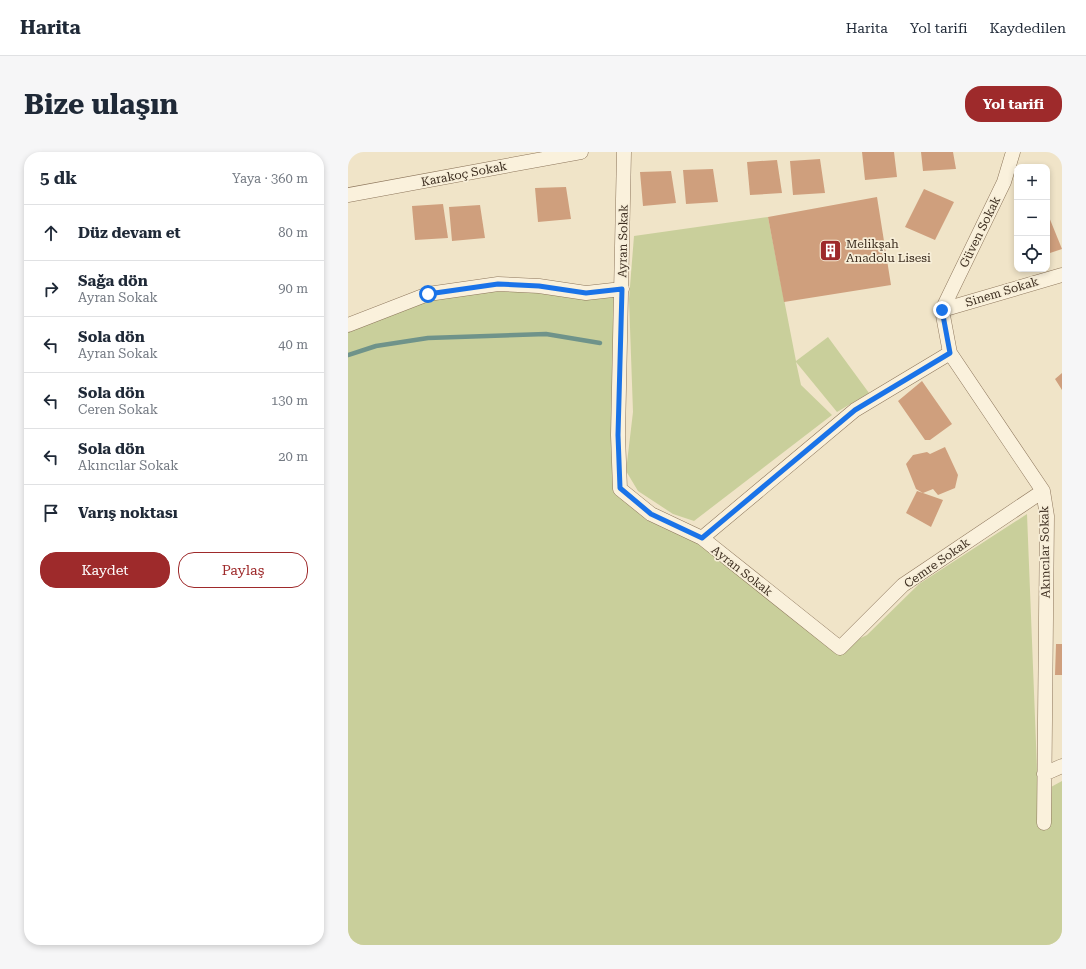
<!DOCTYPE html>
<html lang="tr">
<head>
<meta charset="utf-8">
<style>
  body { margin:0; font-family:"Roboto Serif",serif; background:#f6f6f7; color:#1f2937 }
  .controls { position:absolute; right:12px; top:12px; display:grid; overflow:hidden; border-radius:8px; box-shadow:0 2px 6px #0003 }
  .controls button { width:36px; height:36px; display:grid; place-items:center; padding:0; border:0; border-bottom:1px solid #e0e1e3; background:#fff; color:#1f2937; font:20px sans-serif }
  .stop { position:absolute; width:12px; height:12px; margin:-9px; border:3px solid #1a73e8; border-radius:50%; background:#fff }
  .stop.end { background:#1a73e8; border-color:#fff; box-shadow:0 1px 4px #0008 }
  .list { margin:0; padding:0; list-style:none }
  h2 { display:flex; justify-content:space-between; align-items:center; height:52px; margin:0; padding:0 16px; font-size:17px }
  h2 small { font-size:13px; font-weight:400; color:#747a83 }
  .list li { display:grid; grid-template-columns:26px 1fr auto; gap:12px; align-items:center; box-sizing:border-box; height:56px; padding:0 16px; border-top:1px solid #e0e1e3 }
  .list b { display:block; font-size:15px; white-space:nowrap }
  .list p { margin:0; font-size:13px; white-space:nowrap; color:#747a83 }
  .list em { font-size:13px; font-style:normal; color:#747a83 }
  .actions { display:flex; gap:8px; padding:12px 16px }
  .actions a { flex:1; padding:9px 0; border:1px solid #9e2a2b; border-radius:16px; text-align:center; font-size:14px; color:#9e2a2b }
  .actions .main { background:#9e2a2b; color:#fff }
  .icon { flex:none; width:22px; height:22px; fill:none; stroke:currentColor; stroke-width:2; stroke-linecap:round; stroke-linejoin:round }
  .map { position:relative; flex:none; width:714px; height:793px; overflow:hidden; border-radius:16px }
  header { display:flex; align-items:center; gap:24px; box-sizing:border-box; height:56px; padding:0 20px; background:#fff; border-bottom:1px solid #e0e1e3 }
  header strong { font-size:19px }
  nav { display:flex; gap:22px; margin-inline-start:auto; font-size:14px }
  .intro { display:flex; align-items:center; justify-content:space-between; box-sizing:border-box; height:96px; padding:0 24px }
  h1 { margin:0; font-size:28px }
  .button { padding:10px 18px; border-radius:16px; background:#9e2a2b; color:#fff; font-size:14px; font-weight:700 }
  main { display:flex; gap:24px; padding:0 24px }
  aside { flex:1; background:#fff; border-radius:16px; box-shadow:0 2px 6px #0003 }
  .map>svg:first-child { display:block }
  .green { fill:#c9cf9b }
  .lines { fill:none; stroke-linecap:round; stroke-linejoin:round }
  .stream { stroke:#6f938a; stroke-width:4.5 }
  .building { fill:#cf9f7d }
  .street-casing { stroke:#8d765c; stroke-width:15 }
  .street { stroke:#faf1dc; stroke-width:14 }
  .route { stroke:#1a73e8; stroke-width:5 }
  .labels { text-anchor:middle; stroke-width:3.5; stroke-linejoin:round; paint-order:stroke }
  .street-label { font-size:12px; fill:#3d2e20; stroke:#f7eed8 }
  .poi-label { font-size:12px; fill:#3d2e20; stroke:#f7eed8; text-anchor:start }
</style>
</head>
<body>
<header>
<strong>Harita</strong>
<nav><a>Harita</a><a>Yol tarifi</a><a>Kaydedilen</a></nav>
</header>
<div class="intro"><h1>Bize ulaşın</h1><a class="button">Yol tarifi</a></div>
<main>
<aside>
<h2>5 dk<small>Yaya · 360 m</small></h2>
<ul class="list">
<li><svg class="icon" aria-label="ahead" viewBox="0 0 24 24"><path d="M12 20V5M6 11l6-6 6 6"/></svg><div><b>Düz devam et</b></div><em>80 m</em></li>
<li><svg class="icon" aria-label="right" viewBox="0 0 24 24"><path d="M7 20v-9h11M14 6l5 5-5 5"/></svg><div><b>Sağa dön</b><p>Ayran Sokak</p></div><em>90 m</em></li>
<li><svg class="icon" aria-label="left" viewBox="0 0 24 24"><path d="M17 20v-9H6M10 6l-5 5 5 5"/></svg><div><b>Sola dön</b><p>Ayran Sokak</p></div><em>40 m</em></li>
<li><svg class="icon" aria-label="left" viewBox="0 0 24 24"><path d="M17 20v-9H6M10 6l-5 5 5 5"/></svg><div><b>Sola dön</b><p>Ceren Sokak</p></div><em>130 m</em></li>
<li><svg class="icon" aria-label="left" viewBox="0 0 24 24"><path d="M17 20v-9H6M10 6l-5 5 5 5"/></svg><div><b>Sola dön</b><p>Akıncılar Sokak</p></div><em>20 m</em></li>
<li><svg class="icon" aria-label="arrive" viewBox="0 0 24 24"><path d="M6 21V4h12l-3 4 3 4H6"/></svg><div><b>Varış noktası</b></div></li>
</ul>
<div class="actions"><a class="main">Kaydet</a><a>Paylaş</a></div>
</aside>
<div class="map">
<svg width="714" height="793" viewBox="0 0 714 793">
  <rect width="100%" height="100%" fill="#f0e4c8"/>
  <path class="green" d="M420 65 448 209 480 185 521 241 489 260 448 210 453 233 484 263 346 369 325 362 290 339 278 319 285 260 281 147 286 84Z
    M150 132 274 137 272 337 354 386 492 496 519 483 571 432 679 362 690 642 714 629V793H0V173L80 142Z"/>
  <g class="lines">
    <path class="stream" d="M0 203 28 194 80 186 198 182 252 191"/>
  </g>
  <path class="building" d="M514 0H546L549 25 517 28Z
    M573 0H605L608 17 575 19Z
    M472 7 477 41 445 43 442 9Z
    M429 8 434 41 402 43 399 10Z
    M365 17 370 50 338 52 335 18Z
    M323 19 328 51 295 54 292 20Z
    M218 35 223 67 190 70 187 36Z
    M576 37 606 50 587 88 557 75Z
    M529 45 543 133 436 150 420 65Z
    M95 52 100 86 67 88 64 54Z
    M132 53 137 86 104 89 101 55Z
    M699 65H701L714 97 699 102Z
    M714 221V238L707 227Z
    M574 229 604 272 582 288H577L550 249Z
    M597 295 610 323 607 336 590 343 585 337 575 341 595 348 583 375 558 361 569 339 575 341 568 337 558 312 565 303 579 300 582 302Z
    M708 492H714V523H707Z"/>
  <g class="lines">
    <defs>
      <path id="street" d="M276 0 270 283 272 337 303 362 354 386 492 496 555 433 695 339
        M0 43 233 0
        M594 158 602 201 695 339 699 364 696 671
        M594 158 656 30 665 0
        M594 158 714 123
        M0 173 80 142 150 132 191 134 238 141 274 137
        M354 386 507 258 602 201
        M696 622 714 614"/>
    </defs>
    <use href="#street" class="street-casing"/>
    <use href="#street" class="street"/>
  </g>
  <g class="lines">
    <path class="route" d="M80 142 150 132 191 134 238 141 274 137 270 283 272 336 303 362 354 386 507 258 602 201 594 158"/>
  </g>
  <defs>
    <symbol id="building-square" viewBox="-11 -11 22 22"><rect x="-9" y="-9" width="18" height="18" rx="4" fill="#9e2a2b" stroke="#f7eed8"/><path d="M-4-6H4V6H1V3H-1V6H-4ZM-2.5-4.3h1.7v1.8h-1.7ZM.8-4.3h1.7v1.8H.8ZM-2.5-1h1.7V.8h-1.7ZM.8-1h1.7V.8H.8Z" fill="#fff"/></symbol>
  </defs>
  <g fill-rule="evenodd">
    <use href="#building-square" x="470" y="86" width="25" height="25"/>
  </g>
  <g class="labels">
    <g class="street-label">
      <text transform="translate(116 22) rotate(-11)" y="4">Karakoç Sokak</text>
      <text transform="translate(632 80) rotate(-64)" y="4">Güven Sokak</text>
      <text transform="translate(275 89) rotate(-89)" y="4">Ayran Sokak</text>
      <text transform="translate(654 140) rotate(-17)" y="4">Sinem Sokak</text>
      <text transform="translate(697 400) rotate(-91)" y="4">Akıncılar Sokak</text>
      <text transform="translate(589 411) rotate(-35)" y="4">Cemre Sokak</text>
      <text transform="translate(394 419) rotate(38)" y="4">Ayran Sokak</text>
    </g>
    <g class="poi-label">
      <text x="498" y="96">Melikşah<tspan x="498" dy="14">Anadolu Lisesi</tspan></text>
    </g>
  </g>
</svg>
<div class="controls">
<button>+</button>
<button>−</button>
<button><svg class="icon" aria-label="locate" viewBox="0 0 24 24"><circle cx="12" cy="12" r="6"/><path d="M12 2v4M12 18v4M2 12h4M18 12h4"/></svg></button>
</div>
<div class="stop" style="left:80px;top:142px"></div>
<div class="stop end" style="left:594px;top:158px"></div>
</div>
</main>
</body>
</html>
